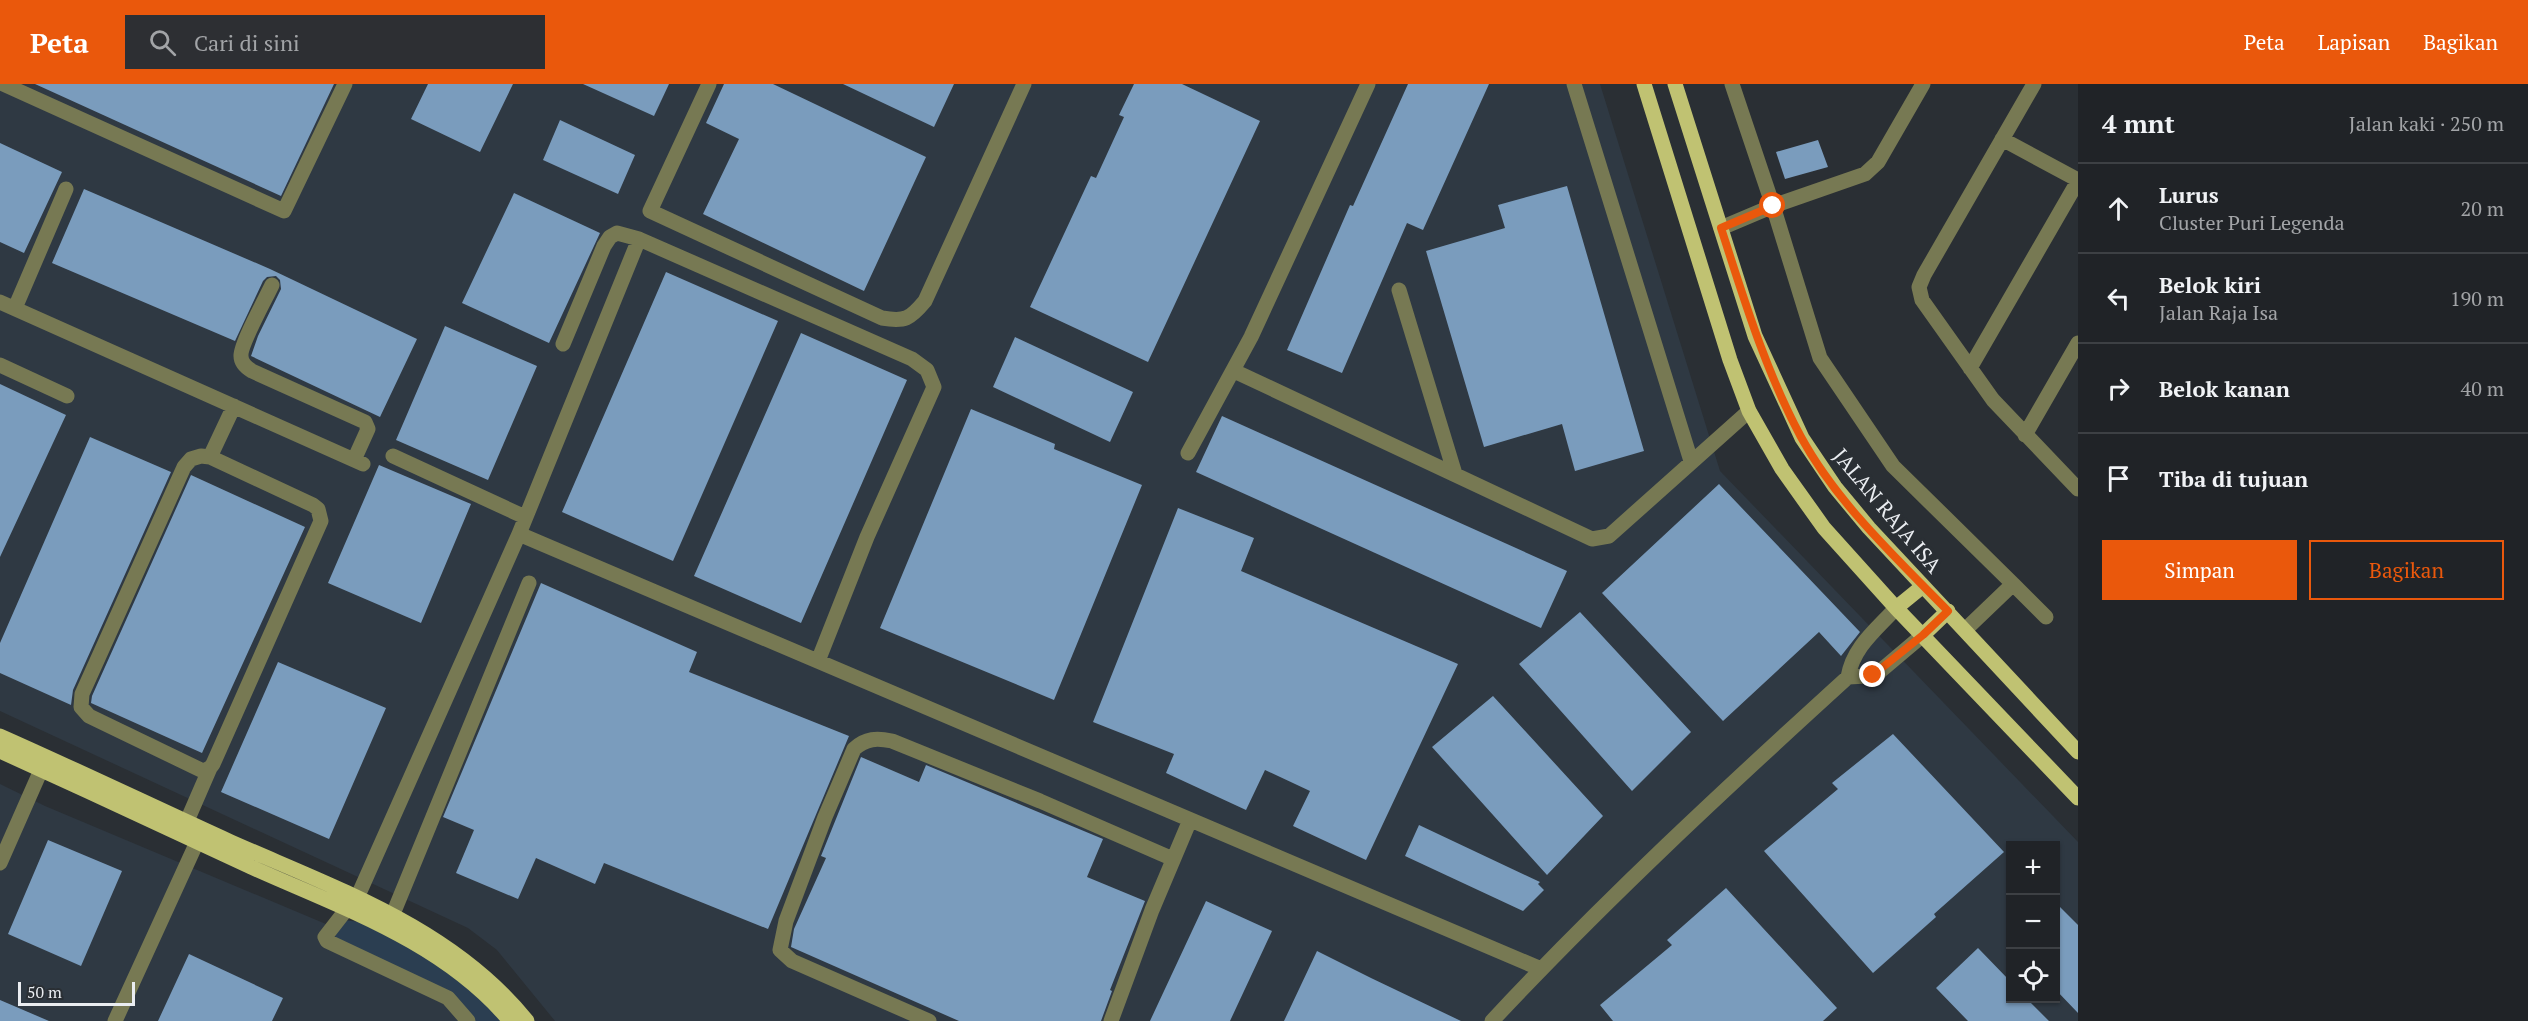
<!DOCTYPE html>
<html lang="id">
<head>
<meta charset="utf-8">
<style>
  body { margin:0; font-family:"PT Serif",serif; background:#2d2f33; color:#f1f3f6 }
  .controls { position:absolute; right:18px; bottom:18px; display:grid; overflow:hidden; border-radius:0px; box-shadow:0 2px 4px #0004 }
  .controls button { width:54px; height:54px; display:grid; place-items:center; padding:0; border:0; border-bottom:2px solid #3d4044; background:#202327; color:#f1f3f6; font:30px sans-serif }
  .scale { position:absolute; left:18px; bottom:15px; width:117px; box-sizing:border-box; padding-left:6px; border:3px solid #eaedf1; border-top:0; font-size:16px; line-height:21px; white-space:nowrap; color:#eaedf1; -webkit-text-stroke:4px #2a2f34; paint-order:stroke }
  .stop { position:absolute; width:18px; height:18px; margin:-14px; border:4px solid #ea580c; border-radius:50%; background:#fff }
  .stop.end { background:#ea580c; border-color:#fff; box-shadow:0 2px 6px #0008 }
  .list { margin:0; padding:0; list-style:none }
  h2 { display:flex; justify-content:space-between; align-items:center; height:78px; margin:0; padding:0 24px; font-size:26px }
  h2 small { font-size:20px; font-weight:400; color:#a2a4a7 }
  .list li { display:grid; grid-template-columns:39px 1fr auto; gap:18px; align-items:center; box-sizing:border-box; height:90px; padding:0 24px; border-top:2px solid #3d4044 }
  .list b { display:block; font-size:22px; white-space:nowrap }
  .list p { margin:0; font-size:20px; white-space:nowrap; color:#a2a4a7 }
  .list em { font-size:20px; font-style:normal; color:#a2a4a7 }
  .actions { display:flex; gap:12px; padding:18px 24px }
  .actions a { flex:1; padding:14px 0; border:2px solid #ea580c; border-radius:0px; text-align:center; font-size:21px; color:#ea580c }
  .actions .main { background:#ea580c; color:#fff }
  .icon { flex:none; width:33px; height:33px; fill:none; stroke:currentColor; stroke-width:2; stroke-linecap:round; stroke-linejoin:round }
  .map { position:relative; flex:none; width:2078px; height:937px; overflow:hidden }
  header { display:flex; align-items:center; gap:36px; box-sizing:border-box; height:84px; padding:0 30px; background:#ea580c; color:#fff }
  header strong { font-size:28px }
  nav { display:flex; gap:33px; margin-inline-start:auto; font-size:21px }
  .search { width:420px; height:54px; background:#2d2f33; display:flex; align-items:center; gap:15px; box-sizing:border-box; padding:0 21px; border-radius:0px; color:#a2a4a7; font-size:22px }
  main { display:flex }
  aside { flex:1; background:#202327 }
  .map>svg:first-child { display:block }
  .built { fill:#2f3943; fill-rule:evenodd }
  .green { fill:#2b3e51 }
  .building { fill:#7a9cbd }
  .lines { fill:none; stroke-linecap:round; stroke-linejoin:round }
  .minor { stroke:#777953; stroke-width:15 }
  .major { stroke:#c0c272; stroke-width:15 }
  .route { stroke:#ea580c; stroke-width:8 }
  .labels { text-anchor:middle; stroke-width:6; stroke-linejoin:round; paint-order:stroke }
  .street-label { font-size:21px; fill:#eaedf1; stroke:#2a2f34 }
</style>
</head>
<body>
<header>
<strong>Peta</strong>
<div class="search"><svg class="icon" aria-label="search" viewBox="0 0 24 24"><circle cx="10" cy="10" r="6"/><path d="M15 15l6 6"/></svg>Cari di sini</div>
<nav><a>Peta</a><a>Lapisan</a><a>Bagikan</a></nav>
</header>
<main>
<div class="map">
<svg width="2078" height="937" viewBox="0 0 2078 937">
  <rect width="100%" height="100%" fill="#2a2f34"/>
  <path class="built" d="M0 0H1600L1720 387 2078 758V937H555L497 866 468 844 0 627ZM2010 762H2056V914H2010Z
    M0 700 45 722 333 843 487 937H0Z"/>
  <path class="green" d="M343 836 369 839 453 886 509 937H473L335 853Z"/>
  <path class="building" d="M35 0H334L281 112Z
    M428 0H513L480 68 411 35Z
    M583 0H669L654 32Z
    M724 0H773L926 73 864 207 703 130 739 55 706 39Z
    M843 0H954L934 43Z
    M1134 0H1182L1260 37 1148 278 1030 223 1091 92 1096 94 1124 33 1119 31Z
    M1408 0H1489L1423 146 1407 139 1342 289 1287 266 1350 121 1353 122Z
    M560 36 635 71 618 110 543 76Z
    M1818 56 1828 83 1785 95 1776 68Z
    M0 59 62 88 24 169 0 158Z
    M1567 102 1644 367 1575 387 1562 340 1484 363 1426 167 1505 144 1498 121Z
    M84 105 270 185 417 255 380 333 251 272 258 252 281 205 280 196 276 192 267 193 263 197 235 257 52 179Z
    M514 109 600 149 549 259 462 219Z
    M666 188 778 237 673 477 562 428Z
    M445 242 537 282 488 396 396 356Z
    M801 249 907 296 801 539 694 492Z
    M1015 253 1133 308 1110 358 993 303Z
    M0 300 66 331 0 473Z
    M971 325 1055 360 1054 365 1142 401 1054 616 880 544Z
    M1222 332 1567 487 1541 544 1196 388Z
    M90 353 171 388 73 606 71 621 0 589V559Z
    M379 381 471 420 421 539 328 499Z
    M191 391 305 443 202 669 91 619 92 612Z
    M1719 400 1860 548 1841 572 1819 548 1723 637 1602 509Z
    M1178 424 1254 454 1241 487 1458 580 1366 776 1293 742 1310 707 1265 686 1246 726 1166 689 1174 670 1093 638Z
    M541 499 697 568 689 588 849 652 768 845 604 779 595 800 536 774 518 815 456 789 474 746 443 733Z
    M1580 528 1691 648 1632 707 1519 580Z
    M278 578 386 624 329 755 221 708Z
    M1493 612 1603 732 1547 791 1432 663Z
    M1893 650 2004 768 1934 830 1936 833 1873 889 1764 767 1838 705 1832 699Z
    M861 673 919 698 926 681 1103 755 1087 793 1145 817 1110 906 1112 907 1101 937H959L791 863 794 845 826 774 821 772Z
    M1419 741 1540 798 1538 800 1544 806 1523 827 1405 772Z
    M48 756 122 787 81 882 8 850Z
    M1726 804 1837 924 1823 937H1613L1600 921 1672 861 1667 856Z
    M1206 817 1272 847 1230 937H1150Z
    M2055 818 2078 841V929L2055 905Z
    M1978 864 2010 897V915H2027L2049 937H1968L1936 904Z
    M1317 867 1371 894 1461 937H1284Z
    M189 870 283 914 272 937H158Z
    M0 916 49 937H0Z"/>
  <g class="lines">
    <path class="minor" d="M3 0 284 127 345 0
      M709 0 650 127 882 234C905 238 910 235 925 217L1024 0
      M1574 0 1691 377
      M1732 0 1773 122 1820 274 1893 382 2013 500 1966 545
      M2034 0 1924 191 1919 203 1922 216 1993 316 2078 405
      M2002 55 2078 96
      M1721 144 1773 122 1865 90 1878 78 1923 0
      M272 201C266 214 240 261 241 272 241 279 247 284 252 287L365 338 368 345 354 376
      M1399 206 1455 390
      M0 218 363 380
      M15 224 66 105
      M563 260 604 162 610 153 617 149 639 155 912 275 927 286 934 303 867 453 818 577
      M0 281 67 312
      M1970 284 2078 97
      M1234 287 1592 455 1609 452 1749 327
      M2025 351 2078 259
      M1188 369 1251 253 1368 0
      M201 372 210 373 313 421 318 425 321 437 213 680 210 684 203 687 89 632 81 623 82 610 184 383 191 375Z
      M393 372 525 433
      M210 373 234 322
      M519 450 1541 885
      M2013 500 2046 533
      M1848 593 1867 592 1878 589 1923 551
      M187 737 210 684
      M0 779 41 686
      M357 814 519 450 639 155
      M346 826 325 853 327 857 448 914 468 937
      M393 830 529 499
      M115 937 197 758
      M929 937 792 877 780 866 786 837 825 733 854 665C866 654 877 654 892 657L1040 717 1173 775
      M1111 937 1152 826 1190 736
      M1492 937C1605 816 1726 704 1848 593 1853 563 1876 546 1896 524"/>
    <path class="major" d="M1644 0 1730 276 1749 327 1782 385 1824 444 1896 524 2078 714
      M1675 0 1755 252 1802 354 1835 403 1869 444 2078 668
      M1896 524 1923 502
      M1923 551 1948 527
      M0 652C77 686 154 723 231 758 337 805 452 844 527 937
      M0 667C84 705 167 744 251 783 342 824 444 858 510 937"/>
  </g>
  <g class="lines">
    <path class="route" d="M1773 122 1721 144C1744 215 1765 286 1801 353 1837 419 1896 474 1948 527L1923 551 1873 591"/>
  </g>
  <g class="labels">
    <g class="street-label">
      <text transform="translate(1887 427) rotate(50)" y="7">JALAN RAJA ISA</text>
    </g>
  </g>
</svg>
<div class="controls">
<button>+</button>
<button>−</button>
<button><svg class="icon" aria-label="locate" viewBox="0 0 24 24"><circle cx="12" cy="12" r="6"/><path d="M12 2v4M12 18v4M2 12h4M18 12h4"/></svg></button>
</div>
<div class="scale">50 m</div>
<div class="stop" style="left:1773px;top:122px"></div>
<div class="stop end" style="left:1873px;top:591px"></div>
</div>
<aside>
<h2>4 mnt<small>Jalan kaki · 250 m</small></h2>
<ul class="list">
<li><svg class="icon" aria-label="ahead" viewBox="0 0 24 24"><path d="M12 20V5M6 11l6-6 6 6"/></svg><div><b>Lurus</b><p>Cluster Puri Legenda</p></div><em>20 m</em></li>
<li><svg class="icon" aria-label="left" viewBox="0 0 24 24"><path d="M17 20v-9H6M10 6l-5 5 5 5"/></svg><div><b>Belok kiri</b><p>Jalan Raja Isa</p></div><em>190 m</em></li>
<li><svg class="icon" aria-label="right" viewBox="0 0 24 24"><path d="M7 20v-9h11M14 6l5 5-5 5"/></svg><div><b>Belok kanan</b></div><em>40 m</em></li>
<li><svg class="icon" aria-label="arrive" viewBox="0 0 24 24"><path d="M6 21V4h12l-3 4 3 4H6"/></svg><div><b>Tiba di tujuan</b></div></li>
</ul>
<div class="actions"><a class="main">Simpan</a><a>Bagikan</a></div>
</aside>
</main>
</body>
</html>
